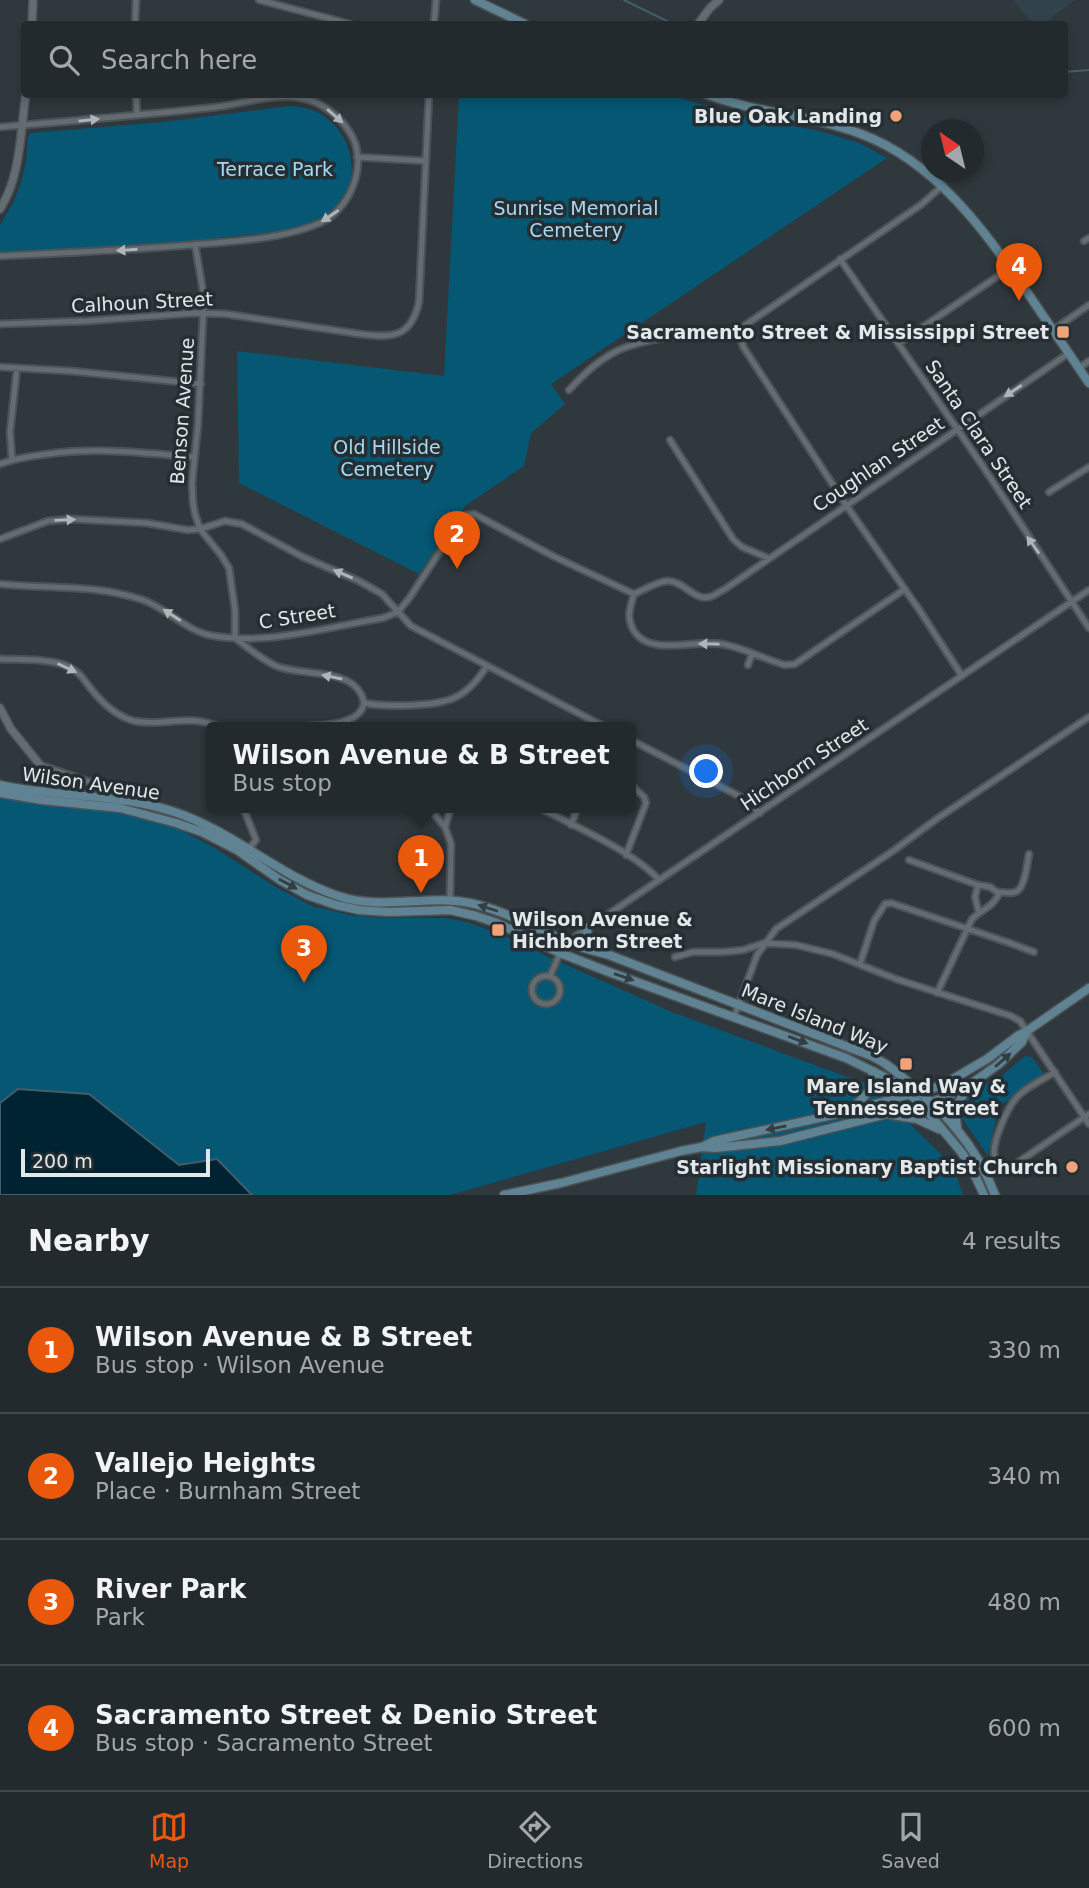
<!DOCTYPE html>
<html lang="en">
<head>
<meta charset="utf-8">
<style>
  body { margin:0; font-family:"DejaVu Sans",sans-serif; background:#2f3639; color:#f1f3f6 }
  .compass { position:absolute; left:921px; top:119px; width:63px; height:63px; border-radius:50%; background:#232a2d; box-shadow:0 4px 10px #0003; rotate:325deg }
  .scale { position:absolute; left:21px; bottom:18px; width:189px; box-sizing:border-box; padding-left:7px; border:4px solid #e2e8ea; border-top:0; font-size:19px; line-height:24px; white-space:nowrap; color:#e2e8ea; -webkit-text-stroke:5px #252e32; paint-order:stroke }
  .you { position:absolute; left:707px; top:772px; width:24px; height:24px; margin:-18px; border:5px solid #fff; border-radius:50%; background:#1a73e8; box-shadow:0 0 0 10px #1a73e833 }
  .badge { display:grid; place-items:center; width:46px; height:46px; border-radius:50%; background:#ea580c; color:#fff; font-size:23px; font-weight:700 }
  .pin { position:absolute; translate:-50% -58px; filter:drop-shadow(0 2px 4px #0008) }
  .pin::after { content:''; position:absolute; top:37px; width:24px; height:21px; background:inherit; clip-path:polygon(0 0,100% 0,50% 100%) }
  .popup { position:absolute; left:206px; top:722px; width:430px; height:91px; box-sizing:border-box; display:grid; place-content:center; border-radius:7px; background:#232a2d; filter:drop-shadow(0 2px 5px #0005); font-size:23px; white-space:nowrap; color:#a3a7aa }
  .popup b { font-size:26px; color:#f1f3f6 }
  .popup::after { content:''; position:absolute; left:50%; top:100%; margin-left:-14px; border:14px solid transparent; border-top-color:#232a2d }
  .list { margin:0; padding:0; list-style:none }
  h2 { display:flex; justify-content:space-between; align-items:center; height:91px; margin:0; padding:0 28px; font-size:30px }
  h2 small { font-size:23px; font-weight:400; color:#a3a7aa }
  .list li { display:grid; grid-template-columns:46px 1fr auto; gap:21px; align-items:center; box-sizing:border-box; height:126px; padding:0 28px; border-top:2px solid #404649 }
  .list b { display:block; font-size:26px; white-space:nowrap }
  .list p { margin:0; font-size:23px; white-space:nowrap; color:#a3a7aa }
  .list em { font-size:23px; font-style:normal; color:#a3a7aa }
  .icon { flex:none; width:38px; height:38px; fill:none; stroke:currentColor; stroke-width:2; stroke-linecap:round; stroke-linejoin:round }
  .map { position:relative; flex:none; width:1089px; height:1195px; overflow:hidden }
  .search { position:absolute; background:#232a2d; box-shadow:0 4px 10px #0003; left:21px; right:21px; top:21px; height:77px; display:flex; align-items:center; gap:18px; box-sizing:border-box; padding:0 24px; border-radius:7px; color:#a3a7aa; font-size:26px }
  .sheet { height:595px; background:#232a2d }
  nav { display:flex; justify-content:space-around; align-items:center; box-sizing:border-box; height:98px; border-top:2px solid #404649; background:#232a2d; font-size:19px; color:#a3a7aa }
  nav a { display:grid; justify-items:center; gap:4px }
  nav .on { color:#ea580c }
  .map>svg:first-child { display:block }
  .built { fill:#32424a }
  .green { fill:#055773 }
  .water { fill:#002332; stroke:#445e69; stroke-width:2 }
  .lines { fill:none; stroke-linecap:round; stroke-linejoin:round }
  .stream { stroke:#445e69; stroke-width:2 }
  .minor-casing { stroke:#4c5357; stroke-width:9 }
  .tertiary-casing { stroke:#4c5357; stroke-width:10 }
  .secondary-casing { stroke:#4c5357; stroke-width:11 }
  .minor { stroke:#626c71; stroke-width:5 }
  .tertiary { stroke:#626c71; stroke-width:7 }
  .secondary { stroke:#608393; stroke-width:8 }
  .oneway { fill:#afb6ba }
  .oneway2 { fill:#313f45 }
  .poi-dot { fill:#f0a278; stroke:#252e32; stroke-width:2.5 }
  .labels { text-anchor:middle; stroke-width:7; stroke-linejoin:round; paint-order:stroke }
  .poi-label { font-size:19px; font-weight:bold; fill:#e2e8ea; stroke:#252e32; text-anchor:end }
  .park-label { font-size:19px; fill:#a7d9f2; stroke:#252e32 }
  .street-label { font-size:19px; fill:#e2e8ea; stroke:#252e32 }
</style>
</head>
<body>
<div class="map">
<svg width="1089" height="1195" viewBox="0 0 1089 1195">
  <rect width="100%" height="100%" fill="#2f383c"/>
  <path class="built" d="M1013 0H1075L1043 24H1033Z"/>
  <path class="green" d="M459 95H669L750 118 820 131 859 143 887 158 551 384 565 404 531 433 524 466 465 506 419 574 239 483 237 351 444 376Z
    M290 106C302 107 315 109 325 117 360 142 362 196 322 219 300 232 270 232 244 235 163 245 82 249 0 252V225L14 201 21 183 26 162 28 136 31 133 164 122Z
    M0 797 47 806 127 813 167 823 213 847 274 886 312 906 350 915 381 918H445L467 922 517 941 544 955 672 1012 858 1081 868 1083 953 1166 963 1195H696L706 1122 450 1195H183L0 1105Z
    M1025 1056 1032 1057 1046 1077 999 1106 988 1156 962 1118C967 1112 969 1107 966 1099L984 1085 999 1078Z"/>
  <path class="water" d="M18 1089 89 1094 179 1165 217 1159 252 1195H0V1103Z"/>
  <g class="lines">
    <path class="stream" d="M624 0 673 24
      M1064 72 1089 70"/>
    <defs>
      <path id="minor" d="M259 0 350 24
        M135 24 136 0
        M434 24 436 0
        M136 94 137 115
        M0 127C72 121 144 115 216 107 240 104 277 93 300 98 322 101 343 118 353 138 367 168 349 210 320 223 280 240 233 241 190 245 127 250 64 253 0 256
        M357 157 426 161
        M1084 241 1089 238
        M195 244 204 297 198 424 192 483 193 502 195 514 200 529 221 555 229 568 235 610V638
        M840 259 982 465 1089 628
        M0 324 87 321 195 313 226 314 360 334C392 338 411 338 419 302L429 94
        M1053 330 1089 305
        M738 334 744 348 846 505 920 611 962 676
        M738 334 744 326 922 204 941 187
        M899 343 1010 268
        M0 367 71 371 201 384
        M1079 368 1089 361
        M569 390C583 375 596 362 615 352 637 340 715 327 738 334
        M670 440 733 539 742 547 768 558
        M12 459 10 432 17 368
        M0 464C16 458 31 456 48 454 97 447 144 453 194 457
        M1049 492 1089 467
        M0 539 48 521 70 519 147 523 188 530 200 529 225 521 242 524 303 557 359 581 382 594 411 626 605 727
        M0 584C48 589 96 584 143 600 168 609 187 632 214 636 268 645 329 627 383 618L398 612
        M905 589 795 664 785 665C764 659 744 648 722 644 696 639 650 657 634 631 626 618 630 607 634 594 644 590 656 582 667 581 683 580 694 601 709 597 714 596 720 591 725 589L1069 353
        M398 612 410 597 463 516 474 514 555 557 634 594
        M235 638C248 648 261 659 276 666 300 676 348 668 361 694 364 700 365 704 362 709 353 726 317 725 301 727
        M0 659C20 660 51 658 69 667 78 671 83 678 88 685 100 701 115 716 134 721 163 727 191 713 219 727
        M748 665 752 654
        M364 703C386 707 437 707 456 697 470 690 479 678 487 666
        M631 740 741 797 760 813
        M43 766 96 784 98 787 99 796
        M243 807 256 840 248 850
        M428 807 445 827 451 844 450 901
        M538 807C574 826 633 851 659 880
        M571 825 578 807
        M445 827 451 807
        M626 855 646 803 644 797 631 785
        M909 860 978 885 990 887 997 892
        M978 885 975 897 979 913
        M997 892C1003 892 1010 894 1015 892 1025 890 1027 864 1029 854
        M675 957 693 952H723L743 950 764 943 796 945 833 954 896 979 1011 1016 1020 1021 1089 1124
        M860 964 874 921 885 904 891 903 1007 942 1034 952
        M532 990a14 14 0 1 1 28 0a14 14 0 1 1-28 0Z
        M550 976 560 953 576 936 1089 590
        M937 993 972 919C983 908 991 909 999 894L997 892
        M734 1017 757 955 776 929 893 851 938 818 1089 717
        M1055 1072C1044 1079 1028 1086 1018 1096 1008 1106 990 1145 995 1158 998 1164 1003 1166 1008 1169L1089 1114"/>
      <path id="tertiary" d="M32 24 33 0
        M698 24 710 8 719 0
        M0 209C21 176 20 133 26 94
        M0 708 11 729 45 771 43 796"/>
      <path id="secondary" d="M475 0 525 24
        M706 94C756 113 811 115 861 134 936 162 985 231 1029 295 1049 324 1069 354 1089 383
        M0 785C61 799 123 792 183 815 238 836 282 877 338 896 383 911 426 894 470 903 504 910 536 929 568 942 581 948 595 951 609 955L869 1055C884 1062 889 1066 901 1076 943 1110 976 1144 995 1195
        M0 793 42 800 120 808 176 823 202 832 237 850 280 880 307 895 336 905 359 910 389 912 450 910 476 916 497 923 560 953 609 972 846 1058 893 1081 922 1105 962 1153 971 1167 984 1195
        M587 928C587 938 588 944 597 948
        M851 1107 859 1102 872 1088 873 1071
        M892 1115 917 1119 939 1129
        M957 1127C954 1108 957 1103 968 1088
        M702 1147 714 1141 842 1113 941 1086 987 1059 1019 1035 1027 1031 1089 988
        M504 1195 561 1183 681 1151 702 1147 715 1148 780 1141 922 1105 946 1097 972 1083 999 1064 1022 1042 1027 1031"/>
    </defs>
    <use href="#minor" class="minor-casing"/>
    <use href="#tertiary" class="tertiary-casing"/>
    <use href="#secondary" class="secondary-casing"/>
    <use href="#minor" class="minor"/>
    <use href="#tertiary" class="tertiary"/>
    <use href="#secondary" class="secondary"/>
  </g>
  <defs><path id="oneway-solid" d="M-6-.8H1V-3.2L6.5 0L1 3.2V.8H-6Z" transform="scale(1.75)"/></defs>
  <g class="oneway">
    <use href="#oneway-solid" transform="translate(335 116) rotate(41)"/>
    <use href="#oneway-solid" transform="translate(89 120) rotate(-6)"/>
    <use href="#oneway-solid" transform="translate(330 216) rotate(146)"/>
    <use href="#oneway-solid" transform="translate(127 250) rotate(176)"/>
    <use href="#oneway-solid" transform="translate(1013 391) rotate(146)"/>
    <use href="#oneway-solid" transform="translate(65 520) rotate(-2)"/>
    <use href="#oneway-solid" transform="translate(1033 545) rotate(-125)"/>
    <use href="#oneway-solid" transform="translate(343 574) rotate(-157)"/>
    <use href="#oneway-solid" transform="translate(172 615) rotate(-147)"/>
    <use href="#oneway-solid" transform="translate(709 644) rotate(-179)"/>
    <use href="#oneway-solid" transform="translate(67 668) rotate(25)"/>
    <use href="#oneway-solid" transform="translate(332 677) rotate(-168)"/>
  </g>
  <g class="oneway2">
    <use href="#oneway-solid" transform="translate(288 884) rotate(29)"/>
    <use href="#oneway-solid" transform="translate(488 908) rotate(-162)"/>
    <use href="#oneway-solid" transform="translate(624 977) rotate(19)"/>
    <use href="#oneway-solid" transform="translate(798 1040) rotate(20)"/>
    <use href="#oneway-solid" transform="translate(1003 1060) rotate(-41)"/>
    <use href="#oneway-solid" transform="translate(776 1128) rotate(168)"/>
  </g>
  <g class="poi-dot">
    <circle cx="896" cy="116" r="7"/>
    <rect x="1056" y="325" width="14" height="14" rx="3.5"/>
    <rect x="491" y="923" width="14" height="14" rx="3.5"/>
    <rect x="899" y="1057" width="14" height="14" rx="3.5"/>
    <circle cx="1072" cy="1167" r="7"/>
  </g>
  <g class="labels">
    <g class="poi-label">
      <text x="882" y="123">Blue Oak Landing</text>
      <text x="1049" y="339">Sacramento Street &amp; Mississippi Street</text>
      <text x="512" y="926" text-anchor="start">Wilson Avenue &amp;<tspan x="512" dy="22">Hichborn Street</tspan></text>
      <text x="906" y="1093" text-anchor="middle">Mare Island Way &amp;<tspan x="906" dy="22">Tennessee Street</tspan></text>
      <text x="1058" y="1174">Starlight Missionary Baptist Church</text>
    </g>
    <g class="park-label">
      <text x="275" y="176">Terrace Park</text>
      <text x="576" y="215">Sunrise Memorial<tspan x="576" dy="22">Cemetery</tspan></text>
      <text x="387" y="454">Old Hillside<tspan x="387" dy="22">Cemetery</tspan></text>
    </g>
    <g class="street-label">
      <text transform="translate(142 302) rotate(-3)" y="7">Calhoun Street</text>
      <text transform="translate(182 411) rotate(-86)" y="7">Benson Avenue</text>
      <text transform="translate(979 434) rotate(56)" y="7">Santa Clara Street</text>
      <text transform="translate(878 464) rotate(-34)" y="7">Coughlan Street</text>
      <text transform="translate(297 616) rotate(-9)" y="7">C Street</text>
      <text transform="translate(804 764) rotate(-34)" y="7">Hichborn Street</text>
      <text transform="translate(91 783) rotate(8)" y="7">Wilson Avenue</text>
      <text transform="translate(815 1018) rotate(22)" y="7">Mare Island Way</text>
    </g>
  </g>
</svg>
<svg class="compass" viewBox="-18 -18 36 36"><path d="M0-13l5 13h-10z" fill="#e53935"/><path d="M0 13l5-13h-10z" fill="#a3a7aa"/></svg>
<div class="scale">200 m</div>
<div class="you"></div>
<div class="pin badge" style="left:421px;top:893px">1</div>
<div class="popup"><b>Wilson Avenue &amp; B Street</b>Bus stop</div>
<div class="pin badge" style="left:457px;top:569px">2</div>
<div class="pin badge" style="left:304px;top:983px">3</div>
<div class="pin badge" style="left:1019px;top:301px">4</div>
<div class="search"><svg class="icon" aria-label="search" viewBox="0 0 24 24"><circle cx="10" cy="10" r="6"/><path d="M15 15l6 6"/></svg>Search here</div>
</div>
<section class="sheet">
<h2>Nearby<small>4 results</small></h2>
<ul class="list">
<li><span class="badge">1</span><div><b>Wilson Avenue &amp; B Street</b><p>Bus stop · Wilson Avenue</p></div><em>330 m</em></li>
<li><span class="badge">2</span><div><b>Vallejo Heights</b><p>Place · Burnham Street</p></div><em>340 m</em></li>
<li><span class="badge">3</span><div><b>River Park</b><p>Park</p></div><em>480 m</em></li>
<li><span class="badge">4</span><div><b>Sacramento Street &amp; Denio Street</b><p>Bus stop · Sacramento Street</p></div><em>600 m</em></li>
</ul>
</section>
<nav>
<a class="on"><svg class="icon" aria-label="map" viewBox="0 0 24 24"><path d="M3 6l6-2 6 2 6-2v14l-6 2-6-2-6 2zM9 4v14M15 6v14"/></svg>Map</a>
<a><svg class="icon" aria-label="directions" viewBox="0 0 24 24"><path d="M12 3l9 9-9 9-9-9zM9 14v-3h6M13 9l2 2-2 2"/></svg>Directions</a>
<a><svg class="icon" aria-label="saved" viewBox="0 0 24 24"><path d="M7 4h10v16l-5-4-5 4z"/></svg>Saved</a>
</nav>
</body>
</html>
